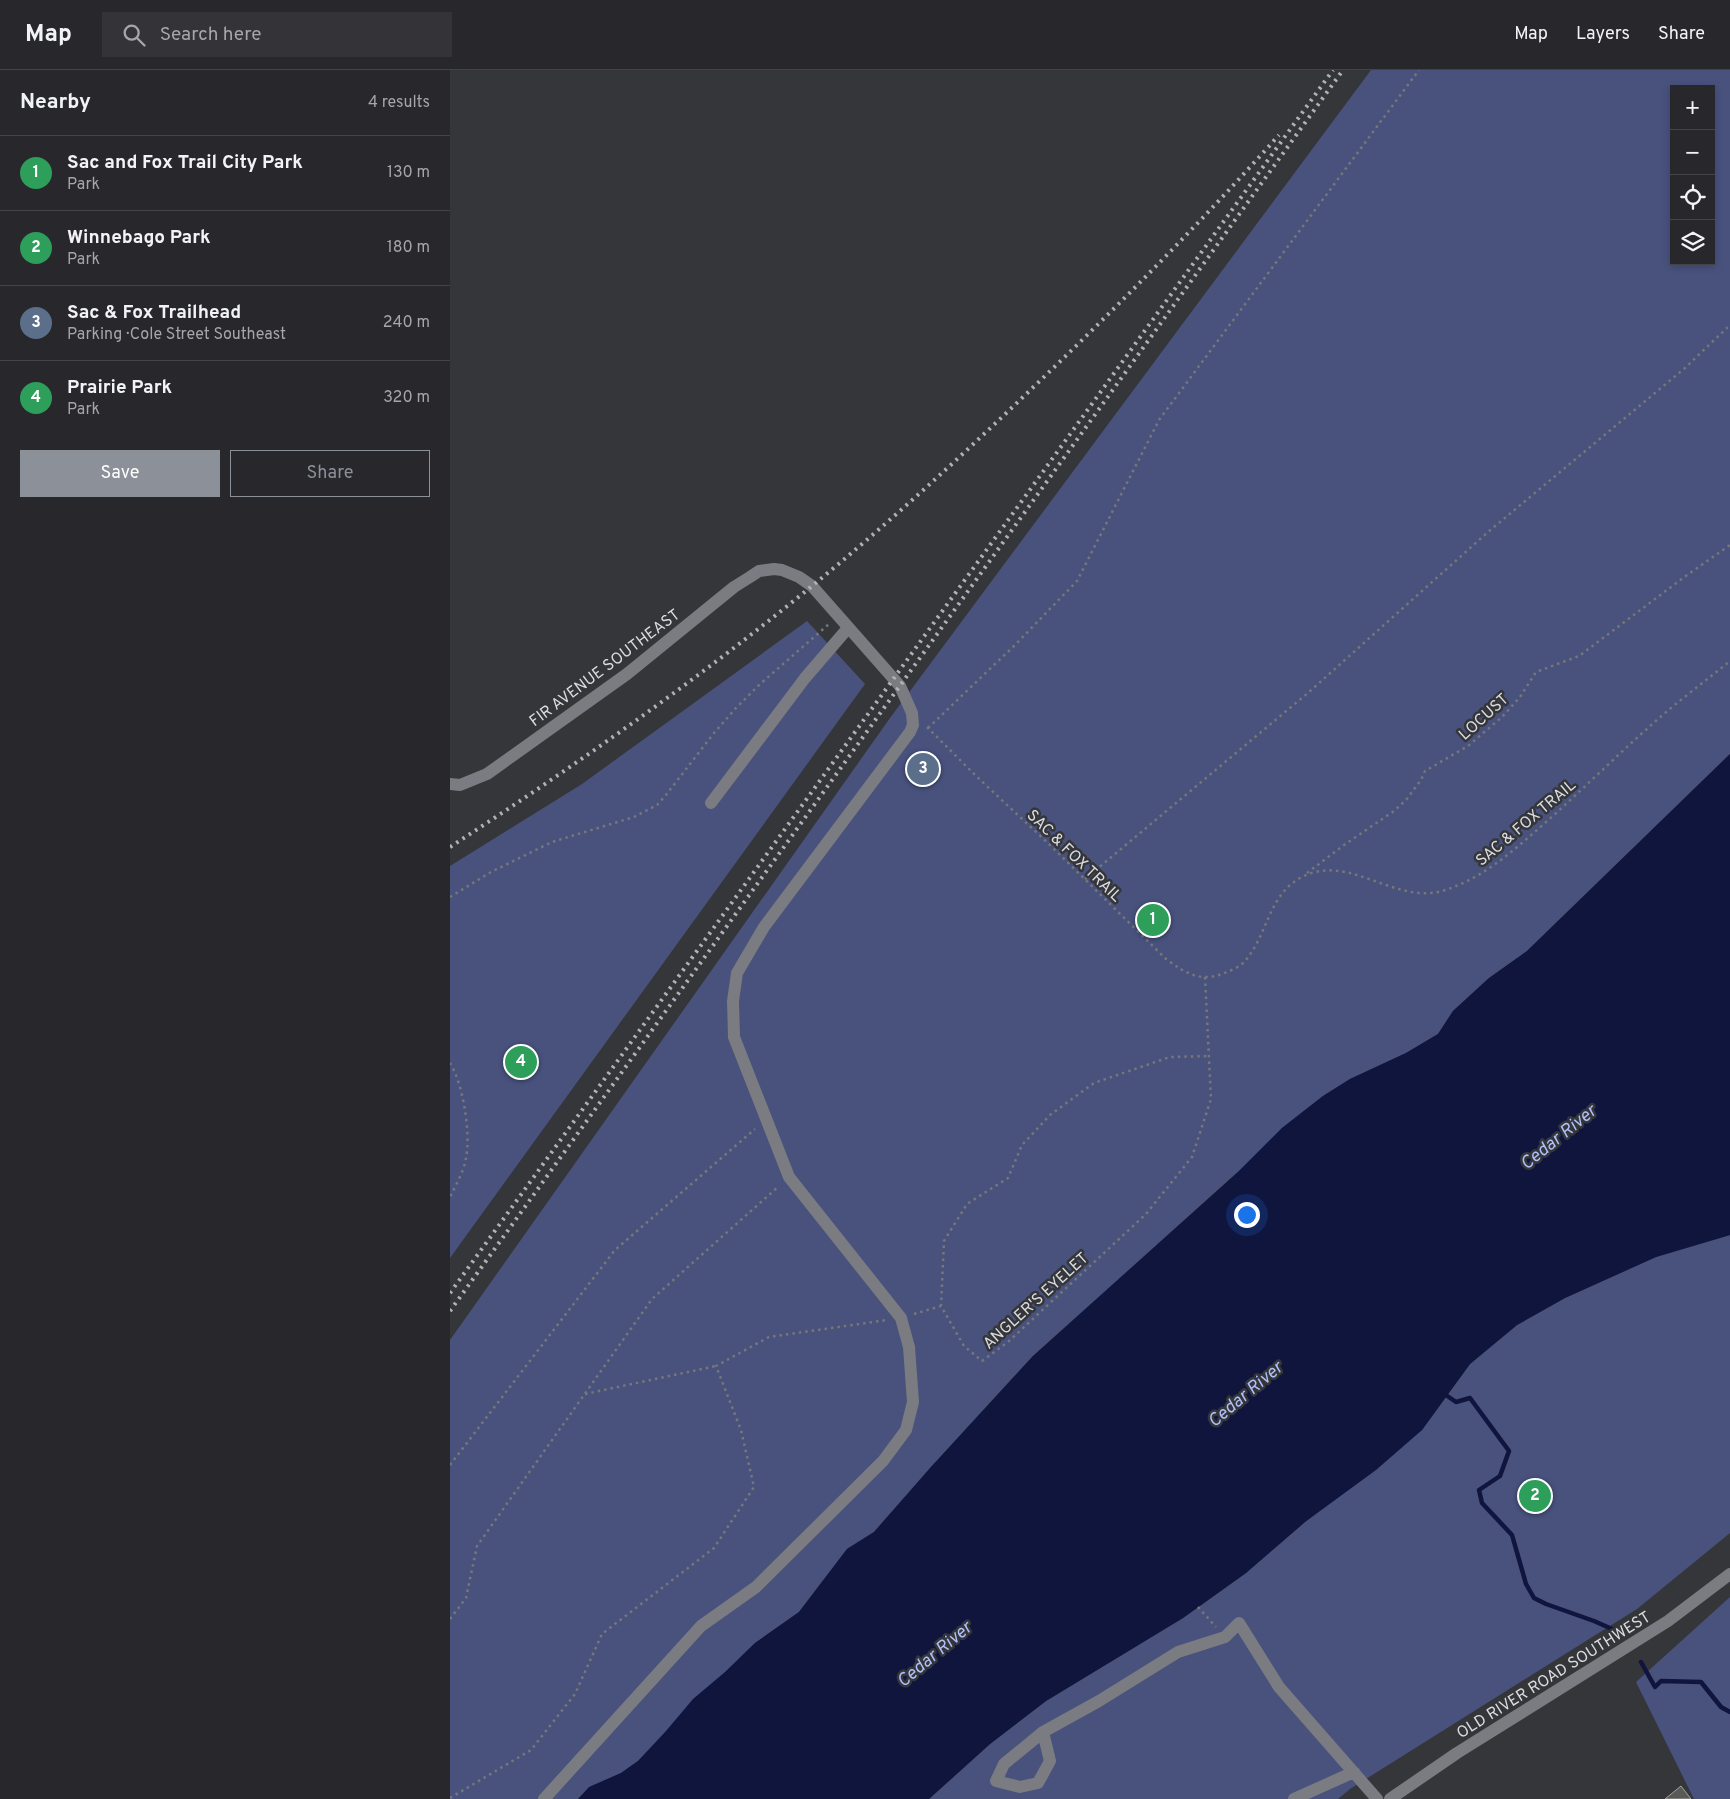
<!DOCTYPE html>
<html lang="en">
<head>
<meta charset="utf-8">
<style>
  body { margin:0; font-family:Overpass,sans-serif; background:#343438; color:#f1f3f6 }
  .controls { position:absolute; right:15px; top:15px; display:grid; overflow:hidden; border-radius:0px; box-shadow:0 2px 8px #0003 }
  .controls button { width:45px; height:45px; display:grid; place-items:center; padding:0; border:0; border-bottom:1px solid #444448; background:#28282c; color:#f1f3f6; font:25px sans-serif }
  .you { position:absolute; left:796px; top:1144px; width:18px; height:18px; margin:-12px; border:4px solid #fff; border-radius:50%; background:#1a73e8; box-shadow:0 0 0 8px #1a73e833 }
  .badge { display:grid; place-items:center; width:32px; height:32px; border-radius:50%; background:#8c9099; color:#fff; font-size:16px; font-weight:700 }
  .pin { position:absolute; translate:-50% -50%; border:2px solid #fff; box-shadow:0 1px 5px #0006 }
  .list { margin:0; padding:0; list-style:none }
  h2 { display:flex; justify-content:space-between; align-items:center; height:65px; margin:0; padding:0 20px; font-size:21px }
  h2 small { font-size:16px; font-weight:400; color:#a5a6a9 }
  .list li { display:grid; grid-template-columns:32px 1fr auto; gap:15px; align-items:center; box-sizing:border-box; height:75px; padding:0 20px; border-top:1px solid #444448 }
  .list b { display:block; font-size:19px; white-space:nowrap }
  .list p { margin:0; font-size:16px; white-space:nowrap; color:#a5a6a9 }
  .list em { font-size:16px; font-style:normal; color:#a5a6a9 }
  .actions { display:flex; gap:10px; padding:15px 20px }
  .actions a { flex:1; padding:11px 0; border:1px solid #8c9099; border-radius:0px; text-align:center; font-size:18px; color:#8c9099 }
  .actions .main { background:#8c9099; color:#fff }
  .icon { flex:none; width:28px; height:28px; fill:none; stroke:currentColor; stroke-width:2; stroke-linecap:round; stroke-linejoin:round }
  .map { position:relative; flex:none; width:1280px; height:1729px; overflow:hidden }
  header { display:flex; align-items:center; gap:30px; box-sizing:border-box; height:70px; padding:0 25px; background:#28282c; border-bottom:1px solid #444448 }
  header strong { font-size:24px }
  nav { display:flex; gap:28px; margin-inline-start:auto; font-size:18px }
  .search { width:350px; height:45px; background:#343438; display:flex; align-items:center; gap:12px; box-sizing:border-box; padding:0 18px; border-radius:0px; color:#a5a6a9; font-size:19px }
  main { display:flex }
  aside { flex:1; background:#28282c }
  .map>svg:first-child { display:block }
  .green { fill:#48527d; fill-rule:evenodd }
  .water { fill:#10153d }
  .lines { fill:none; stroke-linecap:round; stroke-linejoin:round }
  .stream { stroke:#10153d; stroke-width:4.5 }
  .building { fill:#595a55; stroke:#a2a39e }
  .path { stroke:#76777b; stroke-width:2.5; stroke-dasharray:2.5 4; stroke-linecap:butt }
  .minor { stroke:#7a7c81; stroke-width:12 }
  .rail { stroke:#b1b2b5; stroke-width:4; stroke-dasharray:2.5 5; stroke-linecap:butt }
  .labels { text-anchor:middle; stroke-width:5; stroke-linejoin:round; paint-order:stroke }
  .street-label { font-size:16px; fill:#dbdcdf; stroke:#35363a }
  .water-label { font-size:18px; font-style:italic; fill:#b0c0fb; stroke:#35363a }
</style>
</head>
<body>
<header>
<strong>Map</strong>
<div class="search"><svg class="icon" aria-label="search" viewBox="0 0 24 24"><circle cx="10" cy="10" r="6"/><path d="M15 15l6 6"/></svg>Search here</div>
<nav><a>Map</a><a>Layers</a><a>Share</a></nav>
</header>
<main>
<aside>
<h2>Nearby<small>4 results</small></h2>
<ul class="list">
<li><span class="badge" style="background:#2e9e5b">1</span><div><b>Sac and Fox Trail City Park</b><p>Park</p></div><em>130 m</em></li>
<li><span class="badge" style="background:#2e9e5b">2</span><div><b>Winnebago Park</b><p>Park</p></div><em>180 m</em></li>
<li><span class="badge" style="background:#5c6f8a">3</span><div><b>Sac &amp; Fox Trailhead</b><p>Parking · Cole Street Southeast</p></div><em>240 m</em></li>
<li><span class="badge" style="background:#2e9e5b">4</span><div><b>Prairie Park</b><p>Park</p></div><em>320 m</em></li>
</ul>
<div class="actions"><a class="main">Save</a><a>Share</a></div>
</aside>
<div class="map">
<svg width="1280" height="1729" viewBox="0 0 1280 1729">
  <rect width="100%" height="100%" fill="#35363a"/>
  <path class="green" d="M921 0H1280V684L1077 881 1039 908 1003 941 988 964 956 983 900 1009 873 1026 832 1058 789 1101 583 1286 481 1397 424 1462 397 1479 349 1542 305 1573 188 1691 171 1703 140 1717 128 1729H0V1270L440 648ZM1224 19H1261V191H1224Z
    M357 551 415 614 0 1188V796L132 714Z
    M1280 1165V1463L1187 1539 900 1719 888 1729H479L540 1674 596 1631 733 1548 796 1503 855 1452 972 1360 1020 1294 1067 1255 1115 1228 1206 1187Z
    M1280 1527V1729H1244L1186 1612Z"/>
  <path class="water" d="M1280 684V1165L1206 1187 1115 1228 1067 1255 1020 1294 972 1360 926 1400 855 1452 796 1503 733 1548 596 1631 540 1674 479 1729H128L139 1717 171 1703 188 1691 216 1661 243 1629 275 1602 305 1573 349 1542 397 1479 424 1462 481 1397 583 1286 789 1101 832 1058 873 1026 900 1009 956 983 988 964 1003 941 1039 908 1077 881Z"/>
  <g class="lines">
    <path class="stream" d="M993 1323 1006 1332 1020 1328 1059 1381 1050 1406 1029 1420 1032 1433 1062 1465 1076 1514 1084 1528 1096 1534 1144 1551 1171 1563
      M1191 1592 1205 1617 1211 1611 1251 1612 1271 1637 1280 1642"/>
  </g>
  <path class="building" d="M1231 1716 1241 1729H1215Z"/>
  <g class="lines">
    <path class="path" d="M477 657 526 706 600 775 717 890C736 903 749 912 772 904 780 901 790 897 795 891 819 863 818 823 854 806 900 784 944 834 992 821 1033 809 1064 780 1095 753 1130 722 1163 689 1198 658 1224 634 1253 613 1280 591
      M478 658 565 575 627 511 709 350 969 0
      M857 803 894 775 944 741 956 730 971 710 975 701 1018 676 1052 647 1070 627 1086 602 1129 586 1233 508 1280 475
      M635 809 859 622 1038 462 1235 298 1280 255
      M0 827 41 802 102 772 184 747 207 735 216 725 264 663 286 638 309 615 379 554
      M755 907 761 1029 742 1087 696 1144 558 1272 532 1291 514 1276 491 1236 494 1171 517 1134 558 1108 572 1075 600 1045 644 1013 720 987 759 986
      M0 993C13 1013 21 1064 16 1088 14 1101 6 1115 0 1127
      M464 1244 491 1236
      M135 1324 266 1296
      M0 1395 165 1180 305 1059
      M748 1537 766 1557
      M0 1549 16 1528 27 1476 202 1229 329 1116
      M0 1728 81 1680 125 1624 152 1564 264 1478 304 1417 291 1360 266 1296 319 1267 437 1250"/>
    <path class="minor" d="M0 714 10 715 37 704 177 604 284 517 300 507 309 501 324 499 332 500 349 507 362 516 450 616 462 643 463 655 460 662 314 857 287 903 283 931 284 967 339 1107 451 1248 459 1277 463 1332 456 1360 433 1391 306 1517 251 1556 94 1729
      M261 733 355 608 398 558
      M593 1662 600 1691 588 1713 570 1717 546 1711 554 1694 593 1662 649 1631 728 1582 775 1567 789 1553 829 1617 927 1729
      M844 1729 904 1702
      M940 1729 1007 1683 1218 1551 1280 1504"/>
    <path class="rail" d="M0 777C125 696 247 610 362 516 434 457 503 394 571 329 660 244 747 157 829 65
      M0 1223 883 0
      M0 1241 893 0"/>
  </g>
  <g class="labels">
    <g class="street-label">
      <text transform="translate(154 597) rotate(-37)" y="6">FIR AVENUE SOUTHEAST</text>
      <text transform="translate(1033 646) rotate(-42)" y="6">LOCUST</text>
      <text transform="translate(1075 752) rotate(-40)" y="6">SAC &amp; FOX TRAIL</text>
      <text transform="translate(625 785) rotate(44)" y="6">SAC &amp; FOX TRAIL</text>
      <text transform="translate(585 1230) rotate(-42)" y="6">ANGLER'S EYELET</text>
      <text transform="translate(1103 1604) rotate(-32)" y="6">OLD RIVER ROAD SOUTHWEST</text>
    </g>
    <g class="water-label">
      <text transform="translate(1108 1067) rotate(-39)" y="6">Cedar River</text>
      <text transform="translate(795 1324) rotate(-40)" y="6">Cedar River</text>
      <text transform="translate(484 1584) rotate(-40)" y="6">Cedar River</text>
    </g>
  </g>
</svg>
<div class="controls">
<button>+</button>
<button>−</button>
<button><svg class="icon" aria-label="locate" viewBox="0 0 24 24"><circle cx="12" cy="12" r="6"/><path d="M12 2v4M12 18v4M2 12h4M18 12h4"/></svg></button>
<button><svg class="icon" aria-label="layers" viewBox="0 0 24 24"><path d="M12 4l9 5-9 5-9-5zM3 14l9 5 9-5"/></svg></button>
</div>
<div class="you"></div>
<div class="pin badge" style="left:703px;top:850px;background:#2e9e5b">1</div>
<div class="pin badge" style="left:1085px;top:1426px;background:#2e9e5b">2</div>
<div class="pin badge" style="left:473px;top:699px;background:#5c6f8a">3</div>
<div class="pin badge" style="left:71px;top:992px;background:#2e9e5b">4</div>
</div>
</main>
</body>
</html>
